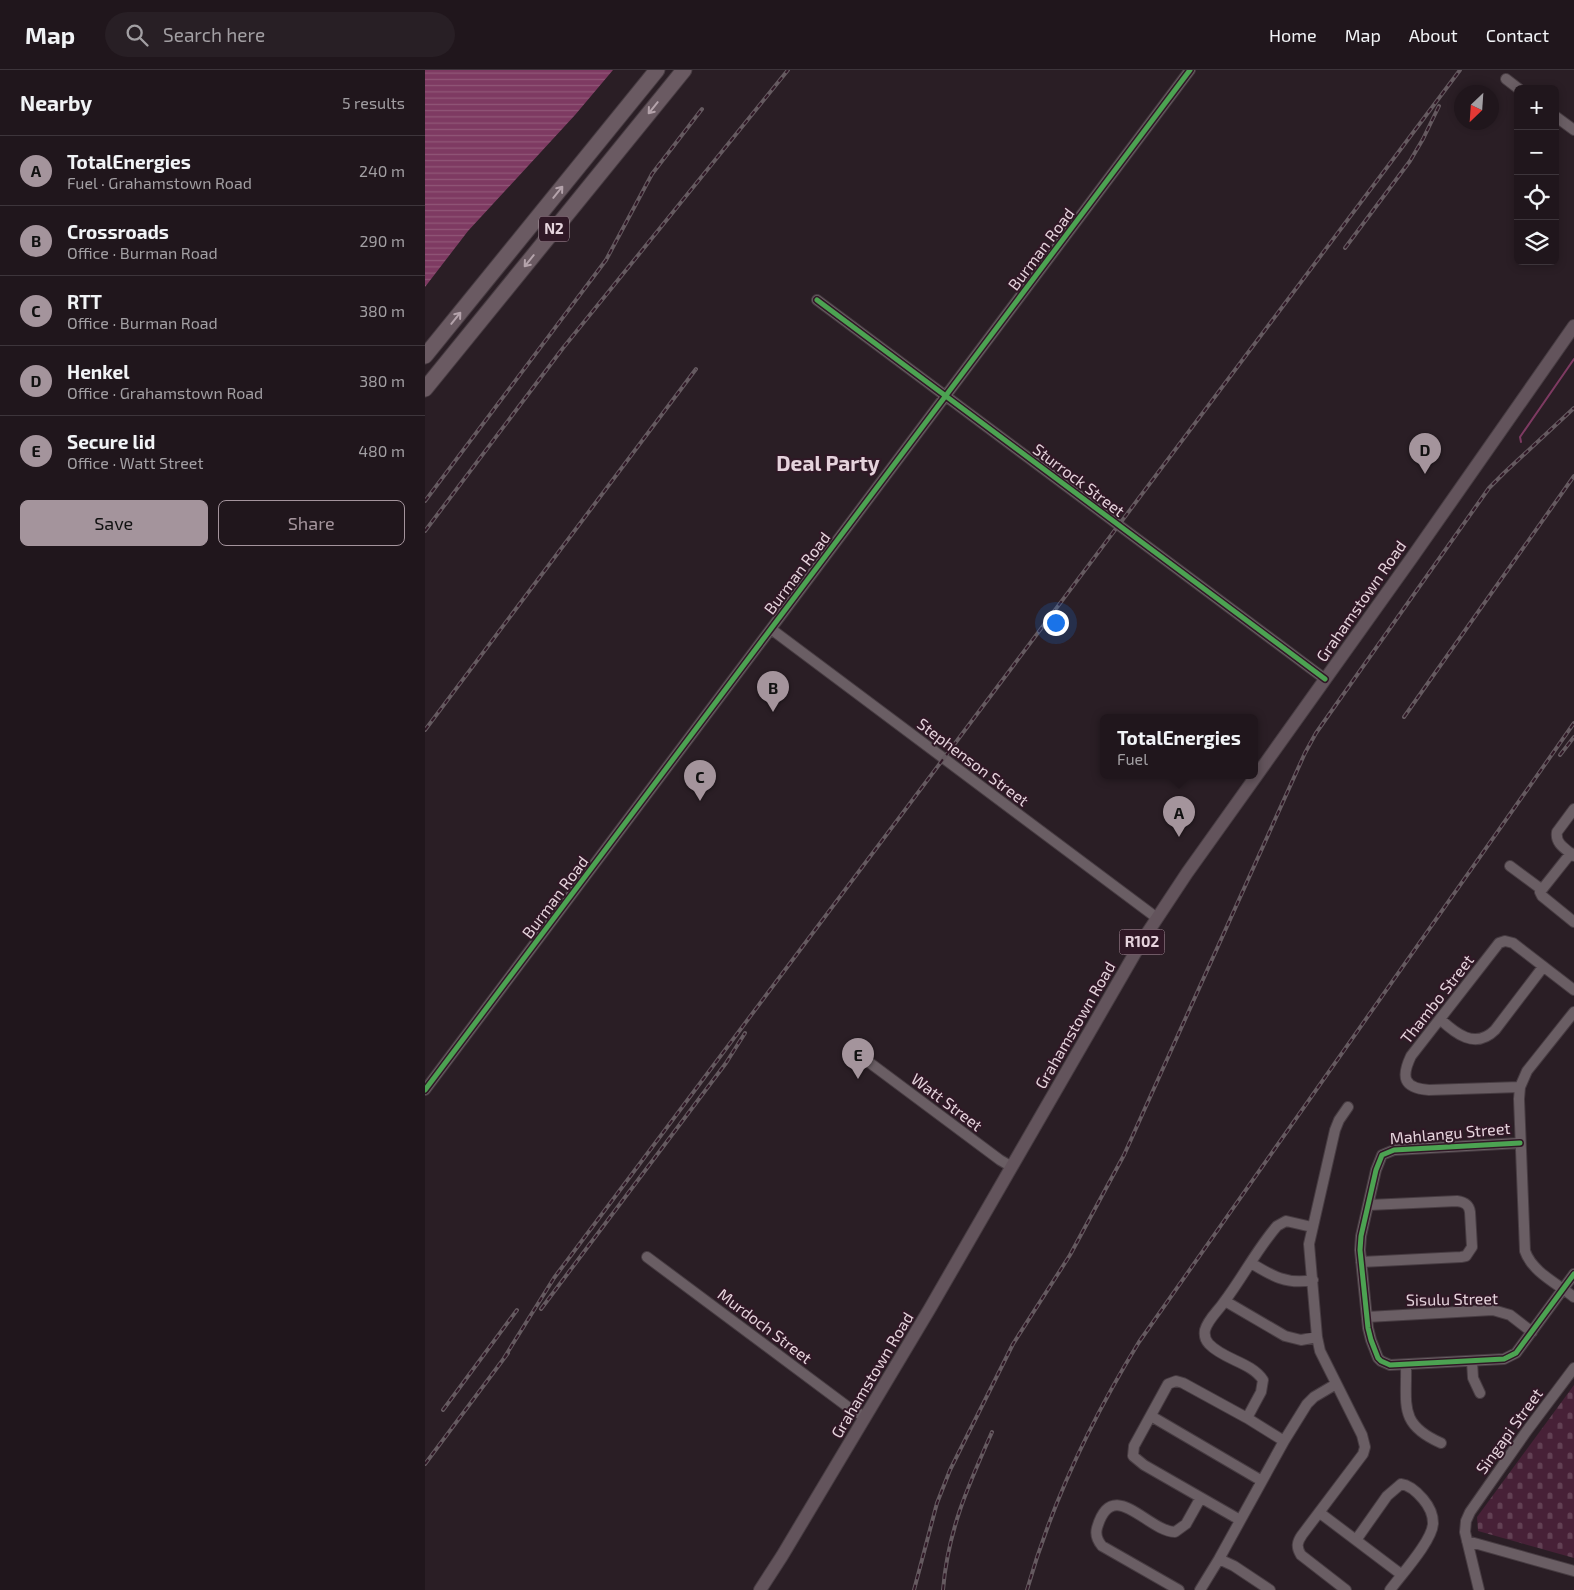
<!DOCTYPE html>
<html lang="en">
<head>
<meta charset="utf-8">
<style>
  body { margin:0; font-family:"Exo 2",sans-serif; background:#281f25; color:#f1f3f6 }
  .controls { position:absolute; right:15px; top:15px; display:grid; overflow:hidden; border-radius:8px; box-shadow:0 2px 8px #0003 }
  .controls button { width:45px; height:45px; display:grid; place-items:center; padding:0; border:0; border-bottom:1px solid #3d353b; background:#20161c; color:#f1f3f6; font:25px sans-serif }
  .compass { position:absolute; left:1029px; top:15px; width:45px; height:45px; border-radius:50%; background:#20161c; box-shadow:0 2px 8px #0003; rotate:205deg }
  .you { position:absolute; left:630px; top:552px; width:18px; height:18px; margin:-12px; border:4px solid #fff; border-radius:50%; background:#1a73e8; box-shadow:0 0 0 8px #1a73e833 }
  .badge { display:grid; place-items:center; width:32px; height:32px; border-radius:50%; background:#a4949c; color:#111; font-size:16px; font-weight:700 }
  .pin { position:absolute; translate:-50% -41px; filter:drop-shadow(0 1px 2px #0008) }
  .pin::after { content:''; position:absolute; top:26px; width:18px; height:15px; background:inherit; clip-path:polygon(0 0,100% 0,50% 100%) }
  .popup { position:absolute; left:675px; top:644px; width:158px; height:65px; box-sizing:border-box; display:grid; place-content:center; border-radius:8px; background:#20161c; filter:drop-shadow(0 1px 4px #0005); font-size:16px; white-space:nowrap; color:#a29fa3 }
  .popup b { font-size:19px; color:#f1f3f6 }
  .popup::after { content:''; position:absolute; left:50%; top:100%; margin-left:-10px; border:10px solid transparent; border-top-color:#20161c }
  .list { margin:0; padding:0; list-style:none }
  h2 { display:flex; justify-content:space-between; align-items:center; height:65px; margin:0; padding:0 20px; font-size:21px }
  h2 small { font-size:16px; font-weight:400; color:#a29fa3 }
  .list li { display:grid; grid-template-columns:32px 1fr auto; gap:15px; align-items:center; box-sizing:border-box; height:70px; padding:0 20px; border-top:1px solid #3d353b }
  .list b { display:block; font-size:19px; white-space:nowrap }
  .list p { margin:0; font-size:16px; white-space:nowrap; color:#a29fa3 }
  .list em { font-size:16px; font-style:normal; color:#a29fa3 }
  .actions { display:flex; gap:10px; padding:15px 20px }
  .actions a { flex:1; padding:11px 0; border:1px solid #a4949c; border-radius:8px; text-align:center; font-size:18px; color:#a4949c }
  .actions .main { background:#a4949c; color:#111 }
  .icon { flex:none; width:28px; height:28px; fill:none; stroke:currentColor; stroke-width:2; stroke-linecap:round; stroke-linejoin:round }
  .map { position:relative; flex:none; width:1149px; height:1520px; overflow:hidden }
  header { display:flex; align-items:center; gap:30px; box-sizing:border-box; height:70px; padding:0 25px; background:#20161c; border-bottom:1px solid #3d353b }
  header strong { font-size:24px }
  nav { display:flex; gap:28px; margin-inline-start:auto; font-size:18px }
  .search { width:350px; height:45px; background:#281f25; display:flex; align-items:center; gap:12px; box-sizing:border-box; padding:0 18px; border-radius:28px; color:#a29fa3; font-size:19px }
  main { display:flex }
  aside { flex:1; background:#20161c }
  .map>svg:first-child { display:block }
  .cemetery { fill:url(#cemetery-stones) }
  .water { fill:url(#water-rules) }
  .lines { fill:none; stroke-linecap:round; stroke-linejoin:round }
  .stream { stroke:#7e3a62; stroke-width:2 }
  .minor-casing { stroke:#473c42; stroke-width:12 }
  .major-casing { stroke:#473c42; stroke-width:14 }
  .highway-casing { stroke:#473c42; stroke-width:17 }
  .minor { stroke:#6a5e64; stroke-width:10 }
  .major { stroke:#63545c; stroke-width:12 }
  .highway { stroke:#6a5a62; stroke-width:15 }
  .rail-casing { stroke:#655a60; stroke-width:4 }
  .rail { stroke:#301826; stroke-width:2; stroke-dasharray:5.5; stroke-linecap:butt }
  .cycleway-casing { stroke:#301826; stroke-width:8 }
  .cycleway { stroke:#4ca352; stroke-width:5 }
  .oneway { stroke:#b4a3ab }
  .labels { text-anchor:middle; stroke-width:4; stroke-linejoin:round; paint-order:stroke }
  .shield { fill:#301826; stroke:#af9ba5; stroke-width:1 }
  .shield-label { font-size:15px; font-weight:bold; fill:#e5d3dc }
  .street-label { font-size:16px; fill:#e5d3dc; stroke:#301826 }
  .district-label { font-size:21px; font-weight:bold; fill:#e5d3dc; stroke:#301826 }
</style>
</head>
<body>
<header>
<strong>Map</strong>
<div class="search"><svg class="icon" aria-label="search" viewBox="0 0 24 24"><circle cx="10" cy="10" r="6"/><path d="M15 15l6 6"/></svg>Search here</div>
<nav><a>Home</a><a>Map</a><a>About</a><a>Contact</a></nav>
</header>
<main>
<aside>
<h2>Nearby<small>5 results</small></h2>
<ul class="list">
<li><span class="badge">A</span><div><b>TotalEnergies</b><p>Fuel · Grahamstown Road</p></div><em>240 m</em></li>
<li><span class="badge">B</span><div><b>Crossroads</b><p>Office · Burman Road</p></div><em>290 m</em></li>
<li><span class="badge">C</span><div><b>RTT</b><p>Office · Burman Road</p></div><em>380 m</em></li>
<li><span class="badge">D</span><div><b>Henkel</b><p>Office · Grahamstown Road</p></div><em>380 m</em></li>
<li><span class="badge">E</span><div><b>Secure lid</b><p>Office · Watt Street</p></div><em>480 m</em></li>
</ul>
<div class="actions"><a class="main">Save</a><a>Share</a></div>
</aside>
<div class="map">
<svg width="1149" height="1520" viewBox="0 0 1149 1520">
  <defs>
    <pattern id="cemetery-stones" width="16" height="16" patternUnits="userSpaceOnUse" patternTransform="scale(1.25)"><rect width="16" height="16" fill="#472137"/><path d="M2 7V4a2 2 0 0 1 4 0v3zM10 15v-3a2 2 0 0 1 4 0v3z" fill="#614053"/></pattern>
    <pattern id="water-rules" width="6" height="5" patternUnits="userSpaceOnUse" patternTransform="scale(1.25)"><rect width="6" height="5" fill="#7e3a62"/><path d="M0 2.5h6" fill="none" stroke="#905678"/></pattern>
  </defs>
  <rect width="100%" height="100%" fill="#2a1e25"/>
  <path class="cemetery" d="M1149 1315V1488L1053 1461 1052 1447Z"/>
  <path class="water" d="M0 0H188L150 45 43 161 0 217Z"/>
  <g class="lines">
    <path class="stream" d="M1096 372 1095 367 1149 289"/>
    <defs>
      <path id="minor" d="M1081 9 1094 19
        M1130 46 1149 60
        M392 230 900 609
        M346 559 732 848
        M1149 739 1132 762C1130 774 1141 779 1149 786
        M1146 783 1115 822 1117 826 1149 852
        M1085 796 1116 819
        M1149 942 1102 1001 1095 1017 1094 1029 1100 1181C1107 1202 1133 1214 1149 1227
        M1015 949C1030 963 1050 980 1070 960L1118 897
        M441 990 575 1090 587 1097
        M1095 1017 1004 1020C978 1018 976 1007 986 986L1074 873 1080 871 1088 873 1149 920
        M0 1020 765 0
        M1095 1073 969 1080 957 1085 951 1100 936 1166 935 1180 943 1258 946 1270 953 1288 956 1291 965 1295 1079 1289 1091 1283 1149 1204
        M222 1187 423 1337 440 1347
        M936 1192 1036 1187 1041 1186 1047 1177 1045 1142C1044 1134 1039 1132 1032 1131L944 1135
        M826 1193C847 1206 862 1215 888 1210
        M800 1231 860 1266 876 1270 892 1267
        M942 1247 1068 1240 1085 1245 1107 1262
        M1047 1291 1048 1308 1055 1323
        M981 1295C982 1335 973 1354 1016 1373
        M726 1346 837 1411
        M822 1348 836 1322 838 1310C826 1292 799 1290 784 1274 780 1270 779 1266 780 1260 783 1249 793 1241 799 1232 818 1207 832 1179 852 1156L861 1151 887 1157
        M895 1443 977 1505
        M815 1450 719 1395 708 1386 709 1376 743 1314 751 1311 758 1313 822 1348 859 1371
        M931 1470 962 1426 976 1414C985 1415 992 1422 998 1429 1004 1436 1008 1443 1008 1453 1008 1470 976 1505 965 1520
        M1042 1471 1149 1501
        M794 1489 809 1496 845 1520
        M754 1520 677 1476C672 1470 670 1465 672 1458 687 1405 722 1461 750 1462L761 1454 775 1429
        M775 1520 794 1489 859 1371 882 1334 889 1327 911 1314
        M921 1520 876 1485C871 1477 872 1472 877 1465L938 1384 940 1377 937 1365 895 1281 892 1267 884 1174 910 1060 914 1050 923 1037
        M1054 1520 1040 1462 1041 1451 1045 1442 1101 1362 1149 1298"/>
      <path id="major" d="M335 1520 357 1486 504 1240 717 871 762 803 986 489 1149 256"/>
      <path id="highway" d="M0 286 232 0
        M0 319 259 0"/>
    </defs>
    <use href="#minor" class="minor-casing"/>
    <use href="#major" class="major-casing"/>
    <use href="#highway" class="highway-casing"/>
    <use href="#minor" class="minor"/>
    <use href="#major" class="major"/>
    <use href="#highway" class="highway"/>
    <defs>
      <path id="rail" d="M920 178 985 91 998 69 1014 36
        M0 431 181 190 227 104 277 39
        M0 461 138 278 363 0
        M979 647 1149 406
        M0 660 271 299
        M1135 685 1149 667
        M116 1239 301 993 320 963
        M79 1288 129 1208 1035 0
        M18 1340 92 1240
        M0 1394 83 1283
        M489 1520 512 1433 525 1400 588 1274 645 1185 699 1085 880 683 891 663 1064 418 1079 403 1149 338
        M518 1520C523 1460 543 1416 567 1362
        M602 1520C627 1432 666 1350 714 1272L1149 653"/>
    </defs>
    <use href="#rail" class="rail-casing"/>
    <use href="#rail" class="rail"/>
    <defs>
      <path id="cycleway" d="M392 230 900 609
        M0 1020 765 0
        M1095 1073 969 1080 957 1085 951 1100 936 1166 935 1180 943 1258 946 1270 953 1288 956 1291 965 1295 1079 1289 1091 1283 1149 1204"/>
    </defs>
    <use href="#cycleway" class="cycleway-casing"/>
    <use href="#cycleway" class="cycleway"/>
  </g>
  <defs><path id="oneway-shaft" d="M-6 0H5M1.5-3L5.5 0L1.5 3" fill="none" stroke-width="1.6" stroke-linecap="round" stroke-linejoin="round" transform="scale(1.25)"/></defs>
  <g class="oneway">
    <use href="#oneway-shaft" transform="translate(228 38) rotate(129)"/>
    <use href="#oneway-shaft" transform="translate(133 122) rotate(-51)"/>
    <use href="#oneway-shaft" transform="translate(104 191) rotate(129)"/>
    <use href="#oneway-shaft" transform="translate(31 248) rotate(-51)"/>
  </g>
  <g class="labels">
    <g class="shield">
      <rect x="114" y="146.5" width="30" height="25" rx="4"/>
      <rect x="694.5" y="859.5" width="45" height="25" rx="4"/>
    </g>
    <g class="shield-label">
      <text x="129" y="164">N2</text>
      <text x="717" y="877">R102</text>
    </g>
    <g class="street-label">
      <text transform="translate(616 179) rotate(-53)" y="6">Burman Road</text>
      <text transform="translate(654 410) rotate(37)" y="6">Sturrock Street</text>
      <text transform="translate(372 503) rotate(-53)" y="6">Burman Road</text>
      <text transform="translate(936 531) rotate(-55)" y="6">Grahamstown Road</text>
      <text transform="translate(548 692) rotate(37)" y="6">Stephenson Street</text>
      <text transform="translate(130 827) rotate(-53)" y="6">Burman Road</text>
      <text transform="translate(1012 929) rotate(-52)" y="6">Thambo Street</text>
      <text transform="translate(650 955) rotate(-60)" y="6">Grahamstown Road</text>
      <text transform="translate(522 1032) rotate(37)" y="6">Watt Street</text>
      <text transform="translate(1025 1063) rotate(-5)" y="6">Mahlangu Street</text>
      <text transform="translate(1027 1229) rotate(-1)" y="6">Sisulu Street</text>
      <text transform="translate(340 1256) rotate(37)" y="6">Murdoch Street</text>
      <text transform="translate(447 1305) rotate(-59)" y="6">Grahamstown Road</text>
      <text transform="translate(1084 1361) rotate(-54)" y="6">Singapi Street</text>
    </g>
    <g class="district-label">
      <text x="403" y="401">Deal Party</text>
    </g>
  </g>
</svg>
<div class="controls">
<button>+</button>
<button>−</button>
<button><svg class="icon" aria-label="locate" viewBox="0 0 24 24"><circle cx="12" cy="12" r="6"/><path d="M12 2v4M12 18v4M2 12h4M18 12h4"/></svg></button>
<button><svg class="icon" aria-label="layers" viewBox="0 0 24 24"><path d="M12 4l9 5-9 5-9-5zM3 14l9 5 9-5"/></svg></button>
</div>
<svg class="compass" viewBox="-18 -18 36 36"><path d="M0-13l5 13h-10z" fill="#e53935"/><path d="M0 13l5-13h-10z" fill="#a29fa3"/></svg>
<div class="you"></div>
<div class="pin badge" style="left:754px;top:767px">A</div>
<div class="popup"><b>TotalEnergies</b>Fuel</div>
<div class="pin badge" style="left:348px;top:642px">B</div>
<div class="pin badge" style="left:275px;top:731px">C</div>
<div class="pin badge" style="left:1000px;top:404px">D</div>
<div class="pin badge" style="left:433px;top:1009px">E</div>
</div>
</main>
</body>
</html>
